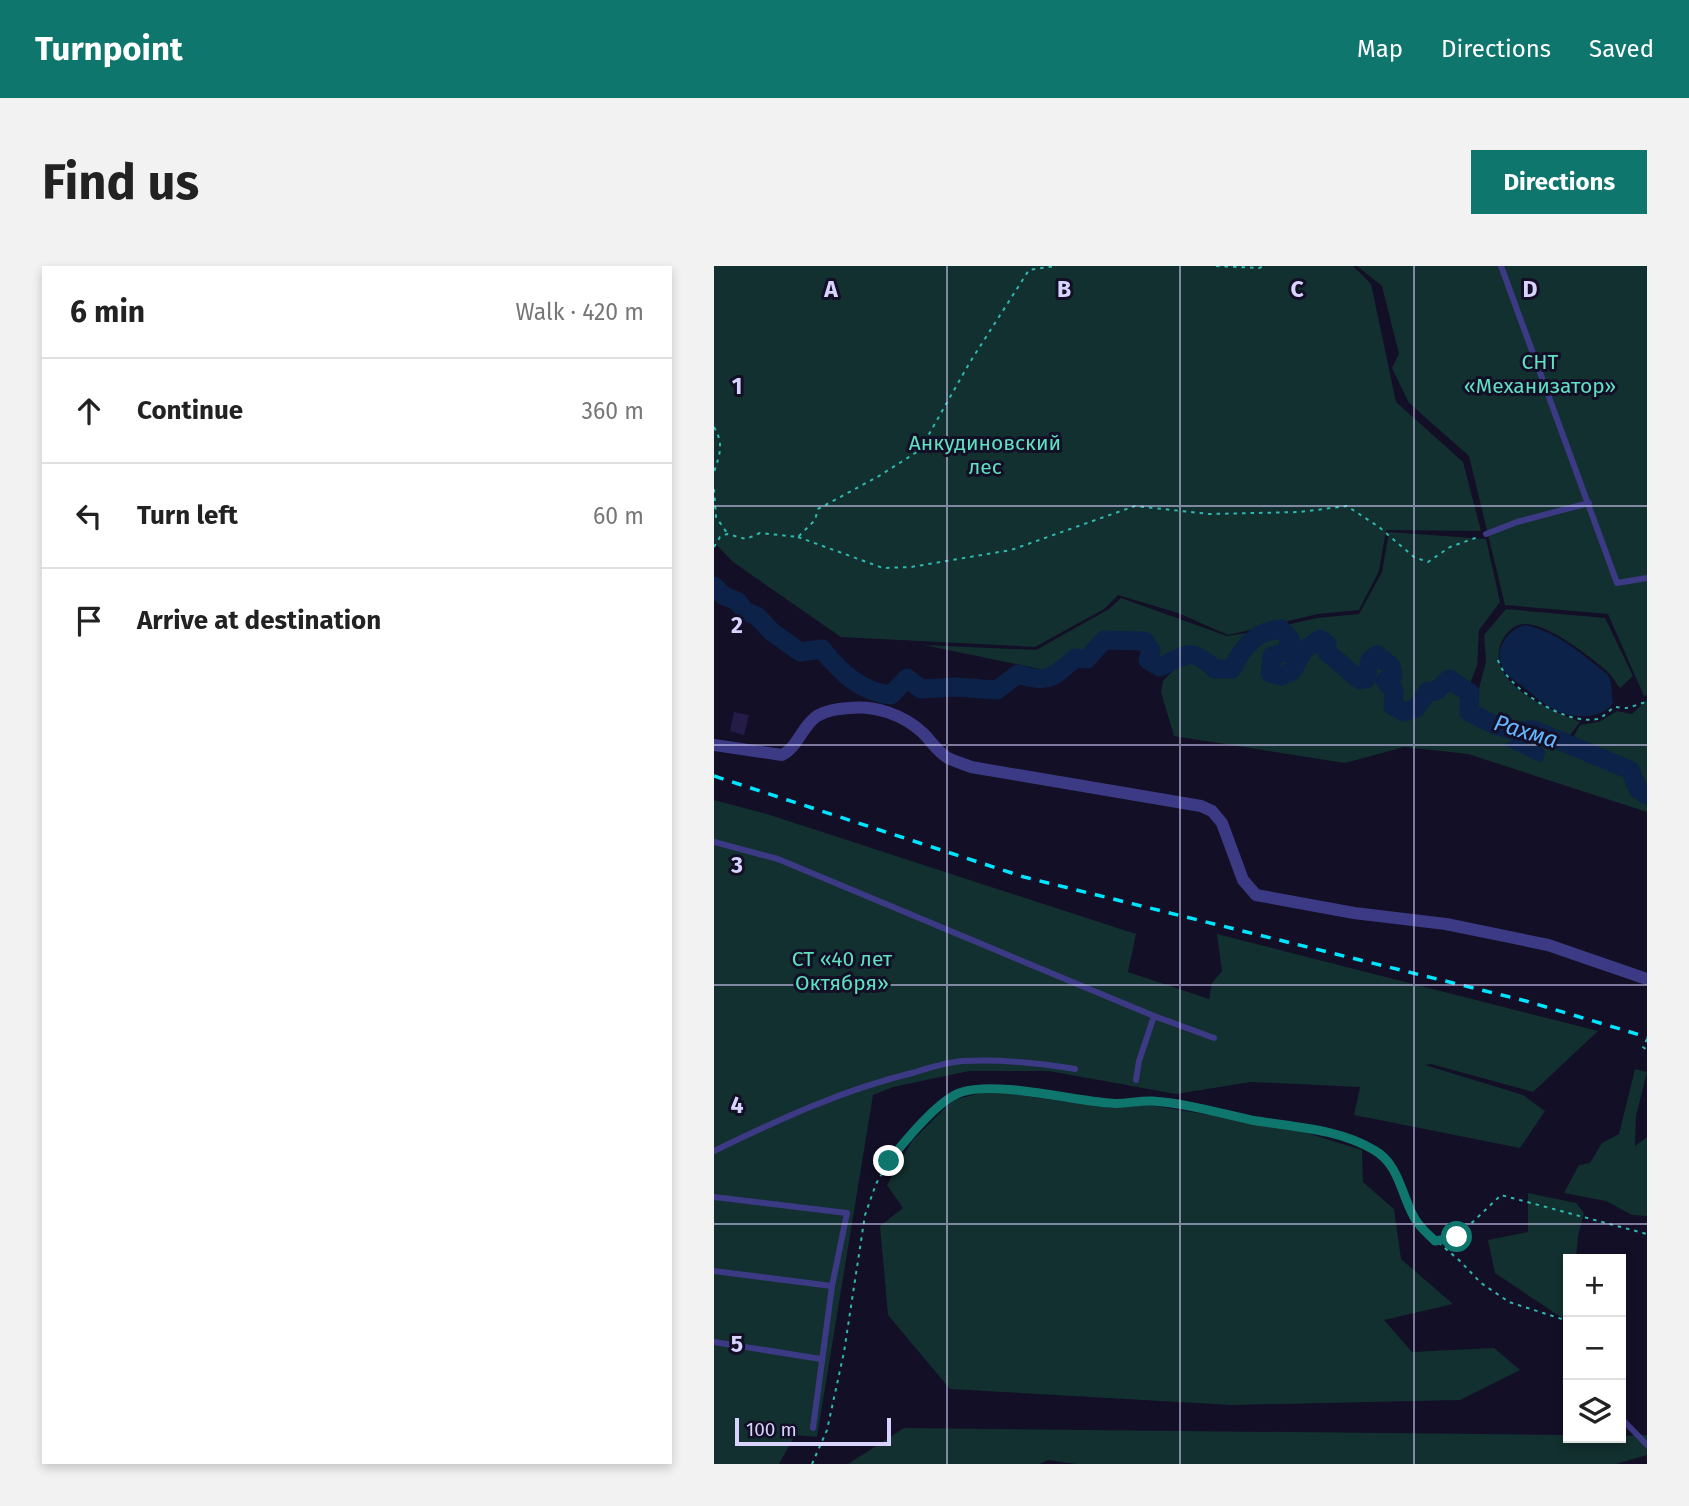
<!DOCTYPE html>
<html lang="en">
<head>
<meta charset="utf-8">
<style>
  body { margin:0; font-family:"Fira Sans",sans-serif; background:#f2f2f2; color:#222 }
  .controls { position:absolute; right:21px; bottom:21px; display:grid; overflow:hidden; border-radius:0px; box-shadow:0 4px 10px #0003 }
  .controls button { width:63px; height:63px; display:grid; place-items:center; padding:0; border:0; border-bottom:2px solid #e0e0e0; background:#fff; color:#222; font:35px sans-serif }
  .scale { position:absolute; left:21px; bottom:18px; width:156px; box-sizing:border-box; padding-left:7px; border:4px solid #d9d4ff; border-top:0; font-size:19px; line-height:24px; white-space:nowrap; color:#d9d4ff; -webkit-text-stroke:5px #130f26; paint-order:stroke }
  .stop { position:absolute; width:21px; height:21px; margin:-16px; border:5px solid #0f766e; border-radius:50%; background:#fff }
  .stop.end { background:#0f766e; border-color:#fff; box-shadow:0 2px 7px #0008 }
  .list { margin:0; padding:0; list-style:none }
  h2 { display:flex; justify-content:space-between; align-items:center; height:91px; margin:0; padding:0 28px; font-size:30px }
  h2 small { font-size:23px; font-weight:400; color:#767676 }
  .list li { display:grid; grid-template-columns:46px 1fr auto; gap:21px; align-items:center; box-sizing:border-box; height:105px; padding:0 28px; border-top:2px solid #e0e0e0 }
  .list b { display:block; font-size:26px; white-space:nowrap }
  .list em { font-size:23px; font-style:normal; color:#767676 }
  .icon { flex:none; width:38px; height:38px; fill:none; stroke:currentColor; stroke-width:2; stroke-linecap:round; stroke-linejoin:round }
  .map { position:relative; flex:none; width:933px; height:1198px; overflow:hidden; border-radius:0px }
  header { display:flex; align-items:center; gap:42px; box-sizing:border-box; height:98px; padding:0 35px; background:#0f766e; color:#fff }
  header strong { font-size:33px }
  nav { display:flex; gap:38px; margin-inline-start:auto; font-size:24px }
  .intro { display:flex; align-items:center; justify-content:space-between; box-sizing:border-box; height:168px; padding:0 42px }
  h1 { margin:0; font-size:49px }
  .button { padding:18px 32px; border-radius:0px; background:#0f766e; color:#fff; font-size:24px; font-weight:700 }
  main { display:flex; gap:42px; padding:0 42px }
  aside { flex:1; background:#fff; border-radius:0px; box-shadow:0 4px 10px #0003 }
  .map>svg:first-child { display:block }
  .green { fill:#12302f }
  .water { fill:#0c2248 }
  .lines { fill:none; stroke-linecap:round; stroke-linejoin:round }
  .river { stroke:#0c2248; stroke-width:19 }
  .building { fill:#241b47 }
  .path { stroke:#2fb8b0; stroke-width:2; stroke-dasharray:3.5 5; stroke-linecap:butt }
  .service { stroke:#3d3a85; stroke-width:6 }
  .minor { stroke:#3d3a85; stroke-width:12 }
  .rail { stroke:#00e5ff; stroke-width:3.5; stroke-dasharray:10 9; stroke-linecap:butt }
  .route { stroke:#0f766e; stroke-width:9 }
  .grid { fill:none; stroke:#d9d4ff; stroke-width:2; stroke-opacity:0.55 }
  .labels { text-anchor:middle; stroke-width:6; stroke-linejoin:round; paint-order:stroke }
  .park-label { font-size:21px; fill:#5fe0c0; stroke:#130f26 }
  .water-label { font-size:23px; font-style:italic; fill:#62b6ff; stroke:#130f26 }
  .grid-label { font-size:23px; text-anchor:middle; font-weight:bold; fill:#d9d4ff; stroke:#130f26; stroke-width:6; stroke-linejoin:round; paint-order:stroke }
</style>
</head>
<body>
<header>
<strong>Turnpoint</strong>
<nav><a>Map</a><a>Directions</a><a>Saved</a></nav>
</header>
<div class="intro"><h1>Find us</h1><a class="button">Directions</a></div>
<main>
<aside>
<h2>6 min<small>Walk · 420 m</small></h2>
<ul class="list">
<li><svg class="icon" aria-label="ahead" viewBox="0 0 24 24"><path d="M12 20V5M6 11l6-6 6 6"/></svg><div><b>Continue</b></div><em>360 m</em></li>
<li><svg class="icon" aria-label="left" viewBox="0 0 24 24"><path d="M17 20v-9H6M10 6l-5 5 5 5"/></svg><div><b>Turn left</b></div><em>60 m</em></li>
<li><svg class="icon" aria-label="arrive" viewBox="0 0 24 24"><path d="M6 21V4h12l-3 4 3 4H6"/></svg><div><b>Arrive at destination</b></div></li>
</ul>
</aside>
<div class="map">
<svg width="933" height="1198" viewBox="0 0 933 1198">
  <rect width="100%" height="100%" fill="#130f26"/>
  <path class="green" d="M0 0H639L657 18 682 136 749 196 767 265 672 264 665 305 645 344 604 348 514 369 464 347 404 329 390 343 321 381 127 371 19 296 0 276Z
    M643 0H933V429L930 430 894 348 791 339 755 190 695 137 678 102 685 88 668 20Z
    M675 266 772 273 786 336 765 364 763 400 755 420 734 410 709 424 695 441 684 436V424L678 418 685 410 681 399 665 384 656 388 646 408 618 384V377L608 369 591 377 575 398 566 401 564 395 579 386 581 369 572 359 603 352 645 348 668 306Z
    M407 332 513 370 546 365 522 383 513 399H502L486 385 470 384 447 395 438 392 440 384 433 371H388L371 389H358L340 406 210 379 322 384 395 343Z
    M792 343 891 352 919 410 906 422C902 417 898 410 893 405 877 391 832 356 810 358 799 358 791 368 787 377 772 419 836 443 866 456L856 469 785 455 763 443 764 426 772 396 770 369Z
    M558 369 569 374 567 383 553 388V410C592 419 578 393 607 381L608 387 644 417 656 415 664 396 673 408 667 416 675 426 676 441 686 448 698 449 715 429 724 428 737 418 752 431V449L798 467 820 470 913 508 920 524 933 532V546L754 488 690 481 631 497 460 470 447 426 449 415 469 394H484L500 409 521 408 534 383Z
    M933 434V525L926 521 917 501 857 475 866 459 885 456 903 445 918 448Z
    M0 534 53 548 422 668 414 706 495 733 498 717 508 705 503 668 884 765 819 826 717 798 711 799 809 829 831 845 806 882 640 849 646 821 537 816 462 828 335 805H255L179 821 159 829 103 1171 81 1169 65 1198H0Z
    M921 803 933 806 922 850 921 880 933 871V950L918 949 892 935 850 927 865 899 876 897 888 877 905 868Z
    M275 825 398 842 429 838 580 863 648 884 649 916 680 943 687 993 739 1038 670 1054 698 1086 780 1082 806 1104 746 1134 517 1139 236 1123 174 1049 166 960 189 942 173 919 198 875 239 834Z
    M814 927 862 937 870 947 864 970 862 993H854V1033L848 1052 781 1007 774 974 814 966Z
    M190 1162 854 1169V1172L933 1169V1189L902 1198H362L334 1194 326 1198H134Z"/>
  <path class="water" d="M811 359C844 366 868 388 894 409 899 418 897 427 899 437 887 455 856 452 839 443 828 437 817 427 808 420 803 416 795 411 791 406 777 387 792 364 811 359Z
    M803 471H810L817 479 828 481 831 486 828 497 790 479Z"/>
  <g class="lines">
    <path class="river" d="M0 320 10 330 23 335 31 345 43 350 58 366 86 386 108 383C126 406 147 426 177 429L193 412 207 423 242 421 283 424 304 408C332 418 339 412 361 392L373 393 390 374 431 375 437 385 434 394 446 401C474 388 476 381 501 403H518C529 381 541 365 567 363L576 373 573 386 558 390 556 407 567 410 578 405 590 384 606 373 613 378V386L646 414 652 413 656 394 663 389 677 400 679 409 671 415 680 424 679 440 691 446 702 442 713 426 722 425 735 413 756 427 755 446 781 459 801 465 820 464 916 504 924 523 933 529"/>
  </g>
  <path class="building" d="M20 446 35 449 30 469 16 465Z"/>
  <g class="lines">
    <path class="path" d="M502 0 545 2 550 0
      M0 161C10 178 6 188 0 206
      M0 223 2 251 13 267
      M84 271 169 302 197 301 297 284 421 240 495 248 586 246 633 240 665 261 700 291 714 296 736 281 764 271
      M0 281 6 271 13 268 32 273 46 267 84 271 101 254 104 243 165 210 206 184 256 96 315 4 342 0
      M784 394C792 422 853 460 883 453 890 451 895 444 901 441 901 441 911 442 912 442 919 441 926 437 933 436
      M933 773 929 781 933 784
      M721 975 743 971 787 929 933 968
      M98 1198 113 1164 130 1086 151 949 162 918 175 895 194 871 237 830 247 826 278 822 398 838 439 835 547 856 589 861 643 875 662 885 672 893 683 909 705 960 746 995 767 1017 795 1036 854 1055"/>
    <path class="service" d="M787 0 903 317 933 312
      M772 268 803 256 875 237
      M0 576 64 593 440 750 500 772
      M422 814 425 795 440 750
      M0 885C64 854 128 824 198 807 215 802 232 796 250 795 287 793 324 797 361 803
      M0 931 133 947 118 1020 99 1162
      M0 1005 118 1020
      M0 1076 107 1093
      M907 1152 933 1179"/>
    <path class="minor" d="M0 479 68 489C84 481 88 460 103 450 113 444 124 443 135 442 161 439 190 449 209 467 218 476 225 488 236 493 243 496 250 498 257 501L487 540 498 545 508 557 529 614 542 629 640 647 732 658 834 679 933 713"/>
    <path class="rail" d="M0 510 310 611 812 735 933 771"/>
  </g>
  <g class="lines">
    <path class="route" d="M175 895C190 876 226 832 248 826 282 815 357 834 395 837 410 839 424 834 438 835 471 837 505 847 537 854 578 861 623 862 660 884 685 898 687 928 700 951 705 961 713 967 721 975L743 971"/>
  </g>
  <path class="grid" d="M233 0V1198M466 0V1198M700 0V1198M0 240H933M0 479H933M0 719H933M0 958H933"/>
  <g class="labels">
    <g class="park-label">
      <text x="826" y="103">СНТ<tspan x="826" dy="24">«Механизатор»</tspan></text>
      <text x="271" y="184">Анкудиновский<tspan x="271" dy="24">лес</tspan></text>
      <text x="128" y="700">СТ «40 лет<tspan x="128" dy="24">Октября»</tspan></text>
    </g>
    <g class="water-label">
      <text transform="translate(812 465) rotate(17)" y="8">Рахма</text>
    </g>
  </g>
  <g class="grid-label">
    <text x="117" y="31">A</text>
    <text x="350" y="31">B</text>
    <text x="583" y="31">C</text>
    <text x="816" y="31">D</text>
    <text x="23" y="128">1</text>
    <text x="23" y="367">2</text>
    <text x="23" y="607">3</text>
    <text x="23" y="847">4</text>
    <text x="23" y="1086">5</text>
  </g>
</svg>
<div class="controls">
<button>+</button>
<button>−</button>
<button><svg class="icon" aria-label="layers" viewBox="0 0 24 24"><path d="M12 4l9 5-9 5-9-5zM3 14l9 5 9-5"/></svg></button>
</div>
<div class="scale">100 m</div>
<div class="stop" style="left:743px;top:971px"></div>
<div class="stop end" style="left:175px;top:895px"></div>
</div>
</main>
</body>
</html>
